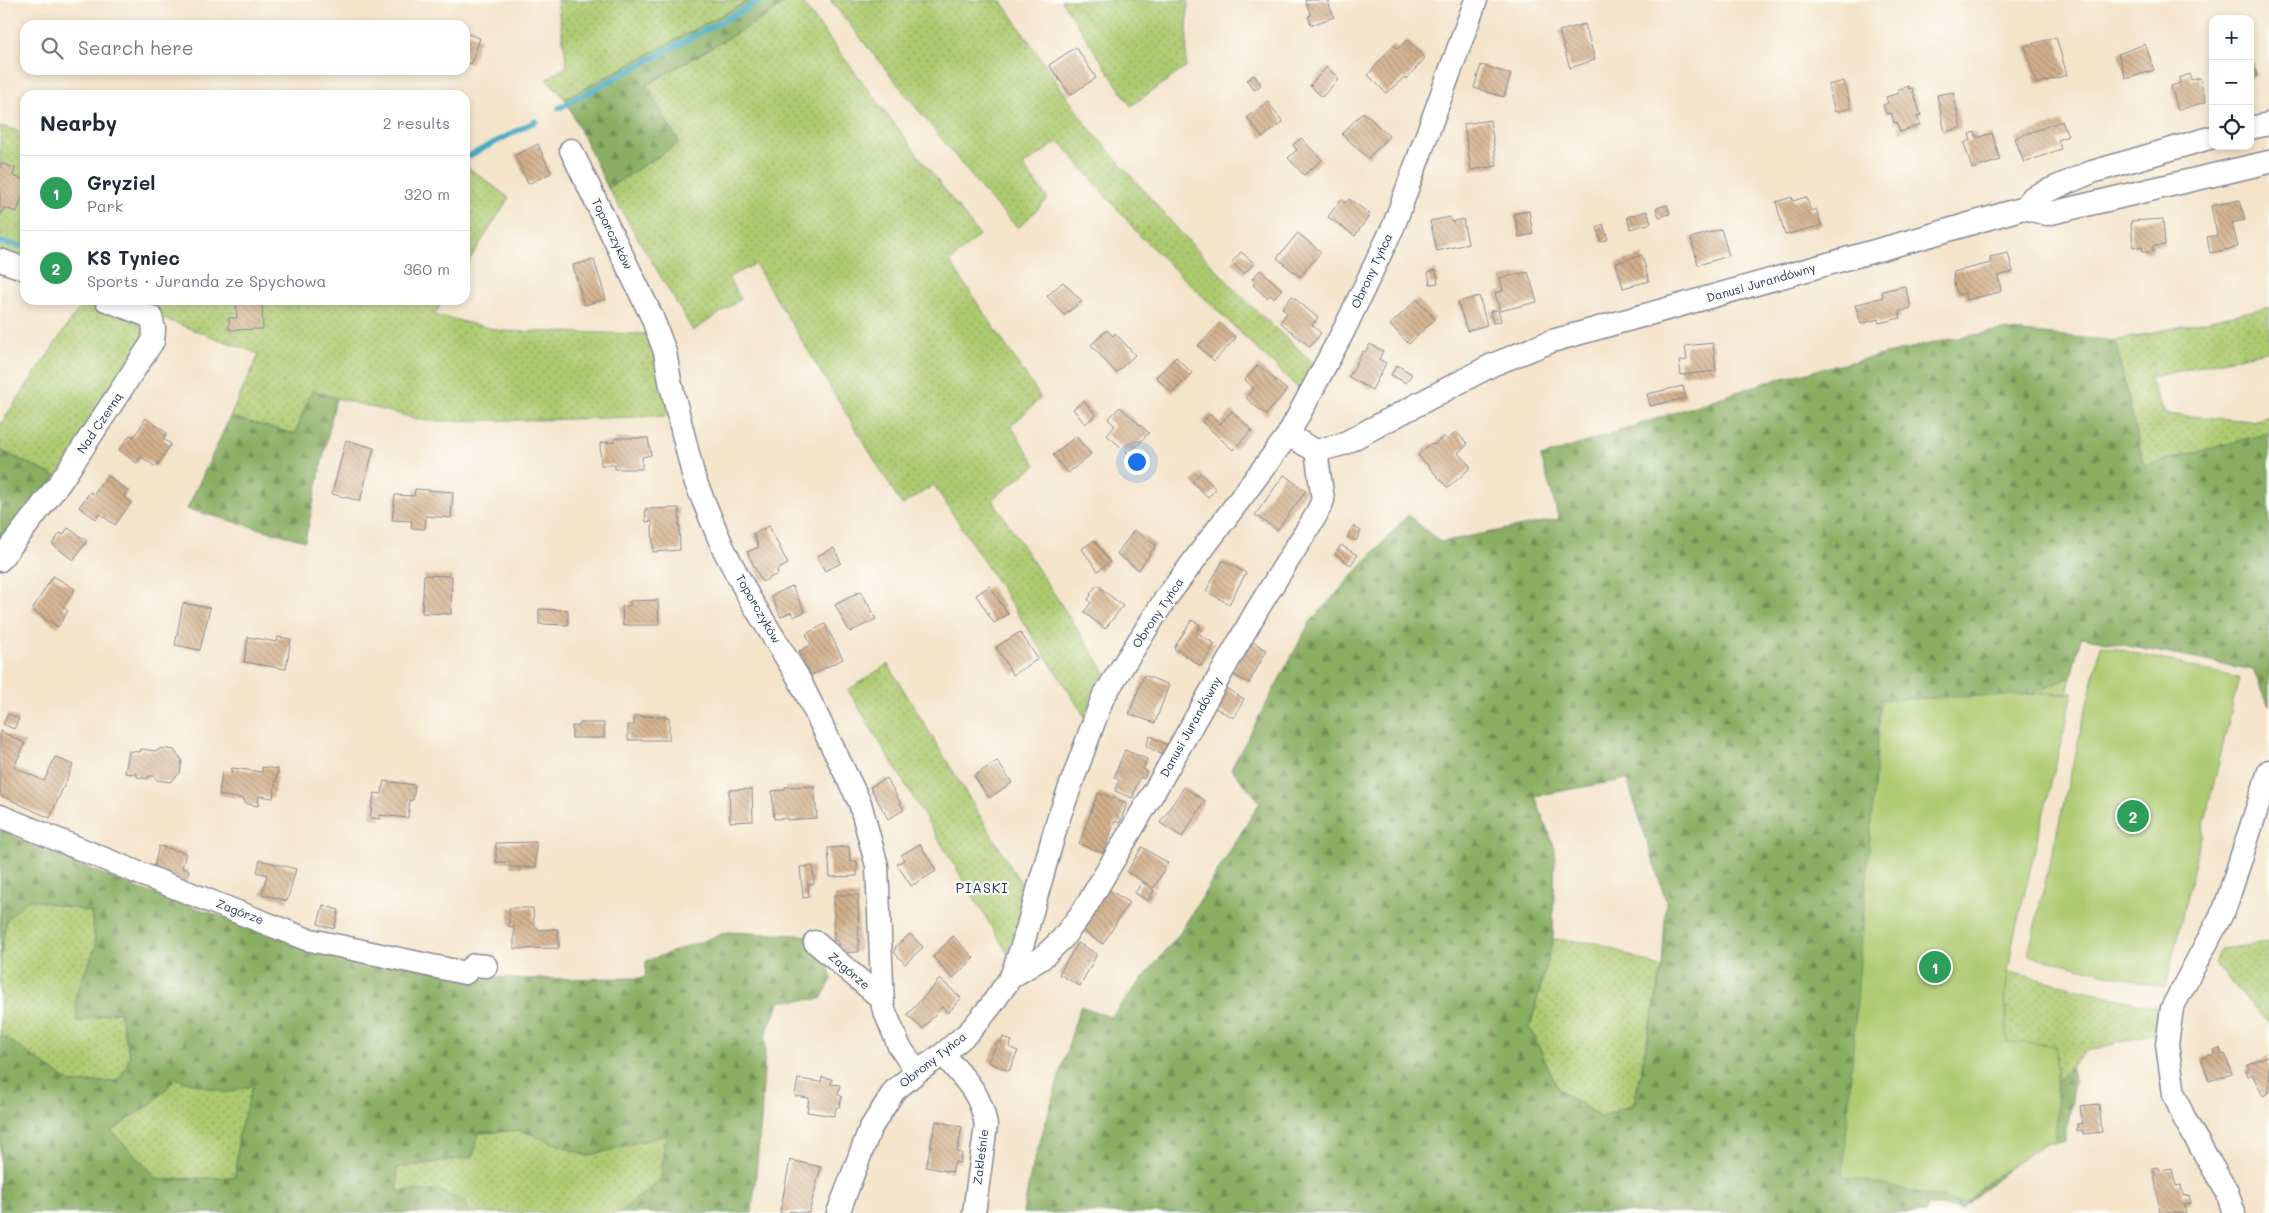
<!DOCTYPE html>
<html lang="en">
<head>
<meta charset="utf-8">
<style>
  body { margin:0; font-family:Mali,sans-serif; background:#f2f2f3; color:#1f2937 }
  .controls { position:absolute; right:15px; top:15px; display:grid; overflow:hidden; border-radius:10px; box-shadow:0 2px 8px #0003 }
  .controls button { width:45px; height:45px; display:grid; place-items:center; padding:0; border:0; border-bottom:1px solid #e0e1e3; background:#fff; color:#1f2937; font:25px sans-serif }
  .you { position:absolute; left:1136px; top:461px; width:18px; height:18px; margin:-12px; border:4px solid #fff; border-radius:50%; background:#1a73e8; box-shadow:0 0 0 8px #1a73e833 }
  .badge { display:grid; place-items:center; width:32px; height:32px; border-radius:50%; background:#b5179e; color:#fff; font-size:16px; font-weight:700 }
  .pin { position:absolute; translate:-50% -50%; border:2px solid #fff; box-shadow:0 1px 5px #0006 }
  .list { margin:0; padding:0; list-style:none }
  h2 { display:flex; justify-content:space-between; align-items:center; height:65px; margin:0; padding:0 20px; font-size:21px }
  h2 small { font-size:16px; font-weight:400; color:#747a83 }
  .list li { display:grid; grid-template-columns:32px 1fr auto; gap:15px; align-items:center; box-sizing:border-box; height:75px; padding:0 20px; border-top:1px solid #e0e1e3 }
  .list b { display:block; font-size:19px; white-space:nowrap }
  .list p { margin:0; font-size:16px; white-space:nowrap; color:#747a83 }
  .list em { font-size:16px; font-style:normal; color:#747a83 }
  .icon { flex:none; width:28px; height:28px; fill:none; stroke:currentColor; stroke-width:2; stroke-linecap:round; stroke-linejoin:round }
  .map { position:relative; flex:none; width:2269px; height:1213px; overflow:hidden }
  .search { position:absolute; background:#fff; box-shadow:0 2px 8px #0003; left:20px; top:20px; width:450px; height:55px; display:flex; align-items:center; gap:12px; box-sizing:border-box; padding:0 18px; border-radius:15px; color:#747a83; font-size:19px }
  .panel { position:absolute; background:#fff; box-shadow:0 2px 8px #0003; left:20px; top:90px; width:450px; height:215px; border-radius:15px }
  .map>svg:first-child { display:block }
  .grass { fill:url(#grass-dots); stroke:#647c67 }
  .forest { fill:url(#forest-firs); stroke:#526e60; fill-rule:evenodd }
  .green { fill:#adca70; stroke:#647c67 }
  .lines { fill:none; stroke-linecap:round; stroke-linejoin:round }
  .stream { stroke:#45abc5; stroke-width:5.5 }
  .building { fill:url(#building-back-hatch) }
  .minor-casing { stroke:#888a94; stroke-width:25 }
  .minor { stroke:#fff; stroke-width:22 }
  .labels { text-anchor:middle; stroke-width:4.5; stroke-linejoin:round; paint-order:stroke }
  .street-label { font-size:12px; fill:#1b2f5e; stroke:#fdfcf7 }
  .neighbourhood-label { font-size:14px; letter-spacing:1px; fill:#1b2f5e; stroke:#fdfcf7 }
</style>
</head>
<body>
<div class="map">
<svg width="2269" height="1213" viewBox="0 0 2269 1213">
  <defs>
    <pattern id="grass-dots" width="8" height="8" patternUnits="userSpaceOnUse" patternTransform="scale(1.25)"><rect width="8" height="8" fill="#adca70"/><path d="M2 2h.1M6 6h.1" fill="none" stroke="#8ca45f" stroke-width="1.8" stroke-linecap="round"/></pattern>
    <pattern id="forest-firs" width="22" height="20" patternUnits="userSpaceOnUse" patternTransform="scale(1.25)"><rect width="22" height="20" fill="#8aae62"/><path d="M5 1l3.5 6h-7zM16 11l3.5 6h-7z" fill="#708e54"/></pattern>
    <pattern id="building-back-hatch" width="6" height="6" patternUnits="userSpaceOnUse" patternTransform="scale(1.25)"><rect width="6" height="6" fill="#d3b08b"/><path d="M-1 5l2 2M0 0l6 6M5-1l2 2" fill="none" stroke="#aa9075"/></pattern>
  </defs>
  <rect width="100%" height="100%" fill="#fdfcf7"/>
  <filter id="ink" filterUnits="userSpaceOnUse"><feTurbulence type="fractalNoise" baseFrequency=".02" numOctaves="2"/><feDisplacementMap in="SourceGraphic" scale="10" xChannelSelector="R" yChannelSelector="G"/><feConvolveMatrix kernelMatrix="1 2 1 2 8 2 1 2 1" color-interpolation-filters="sRGB"/></filter>
  <filter id="wash" filterUnits="userSpaceOnUse"><feTurbulence type="fractalNoise" baseFrequency=".0096" numOctaves="4" result="noise"/><feDisplacementMap in="SourceGraphic" scale="20" xChannelSelector="R" yChannelSelector="G"/><feGaussianBlur stdDeviation="1.12" result="paint"/><feColorMatrix in="noise" values="0 0 0 0 0 0 0 0 0 0 0 0 0 0 0 0 0 1.4 0 .05"/><feComposite in="paint" operator="in"/></filter>
  <g filter="url(#wash)">
    <rect width="100%" height="100%" fill="#f4e4ca"/>
    <path class="grass" d="M557 0H750L565 99 547 79 567 66Z
      M789 0H800L979 235 950 262 1041 398 1011 426 1036 465 992 499 1106 673 1092 693 1085 717 934 485 902 505 755 264 728 278 741 299 693 331 608 188 679 143 646 85 761 19Z
      M830 0H1001L1087 126 1181 233 1251 306 1318 367 1301 391 1142 238 1059 141 1023 166 1048 199 1018 228 989 198Z
      M1061 0H1188L1186 67 1131 106Z
      M0 126 25 132V265L0 255Z
      M465 165 509 198 465 267Z
      M113 300H444L434 315 503 331 651 334 670 416 536 420 426 421 336 398 312 390 295 434 230 417 259 354Z
      M84 301 142 324 149 336 57 477 0 450V425Z
      M2269 307V350L2149 378 2165 414 2253 421 2269 416V433L2144 467 2115 341Z
      M888 664 1028 895 1008 954 848 690Z
      M2071 677 2006 971 2157 1008 2156 1033 2087 1051 2070 1067 2032 1112 1998 1109 1857 935 1910 869 1981 715Z
      M28 899 91 912 96 946 76 995 77 1021 120 1011 130 1057 119 1081 71 1083 0 1035V959L7 919Z
      M1553 939 1598 943 1662 968 1634 1104 1600 1117 1558 1089 1530 1027Z
      M2269 943V1024L2214 963 2220 949Z
      M176 1078 226 1093 254 1084 239 1133 235 1177 159 1180 111 1131 152 1103Z
      M520 1130 587 1156 665 1135 661 1179 619 1213H470L464 1202 440 1191H398L397 1168 473 1157 478 1133Z"/>
    <path class="forest" d="M750 0H789L761 19 646 85 679 143 608 188 565 99Z
      M2002 330 2115 341 2144 466 2269 433V706L2253 670 2081 637 2071 677 1981 715 1910 869 1857 934 2032 1112 2070 1067 2075 1082 2065 1141 2037 1144 1961 1209 1928 1205 1925 1213H1023L1031 1172 1080 1006 1111 1017 1178 936 1260 802 1231 769 1310 622 1408 515 1440 542 1559 519 1541 457 1770 381 1946 340ZM1627 779 1666 901 1662 968 1634 1104 1600 1117 1558 1089 1530 1027 1553 939 1555 849 1535 796Z
      M312 390 336 398 305 541 187 509 230 417 295 434Z
      M0 450 57 477 0 547Z
      M0 828 26 843 137 888 292 940 437 971 518 979 645 978 646 961 728 932 819 936 832 979 821 999 780 1001 766 1033 761 1122 752 1213H619L661 1179 665 1135 587 1156 520 1130 478 1133 473 1157 397 1168 398 1191H440L464 1202 470 1213H0V1034L71 1083 119 1081 130 1057 119 1011 77 1022 76 995 96 946 91 912 28 899 7 919 0 959ZM176 1078 226 1093 253 1085 239 1133 235 1177 159 1180 111 1131 152 1103Z"/>
    <path class="green" d="M2101 645 2239 678 2165 988 2028 955Z
      M2073 693 2013 940 2005 994 2007 1042 2056 1045V1143H2045L1986 1183 1967 1203 1843 1176 1881 700Z"/>
    <g class="lines">
      <path class="stream" d="M559 108 762 0
        M465 158 536 121
        M0 242 25 247"/>
    </g>
    <g id="blocks">
      <path class="building" d="M1305 0H1332L1328 2 1334 17 1311 25 1308 16 1311 15Z
        M1585 24 1595 60 1570 68 1559 31Z
        M465 33 480 38 471 64 465 62Z
        M2056 37 2067 75 2036 84 2025 46Z
        M1407 40 1425 58 1406 79 1405 77 1386 93 1368 75 1393 45 1398 49Z
        M2145 44 2154 70 2126 79 2118 54Z
        M1076 47 1096 78 1070 95 1049 65Z
        M2253 61 2257 76 2250 78V62Z
        M1481 65 1511 74 1504 97 1474 88Z
        M1327 67 1339 79 1322 97 1310 85Z
        M2190 74 2191 80 2200 78 2206 102 2178 110 2171 86 2180 83 2179 78Z
        M1254 75 1261 85 1254 90 1247 80Z
        M1844 81 1851 108 1835 112 1828 85Z
        M1908 86 1909 89 1912 88 1921 115 1917 116 1920 125 1900 132 1897 122 1894 123 1891 113 1886 114 1883 105 1888 103 1886 97 1899 93 1897 90Z
        M1953 92 1961 128 1945 132 1937 95Z
        M1268 102 1283 122 1262 138 1247 117Z
        M1363 112 1389 136 1368 158 1342 134Z
        M1490 120 1497 166 1471 170 1464 124Z
        M2062 121 2068 136 2058 140 2061 149 2024 163 2015 138Z
        M1975 132 1977 138 1992 133 2000 160 1972 169 1964 143 1971 140 1969 134Z
        M1301 138 1322 160 1304 175 1288 158 1297 150 1293 145Z
        M538 144 551 173 528 184 515 155Z
        M0 163 15 168 13 176 25 180V187L17 212 4 208 0 217Z
        M1792 197 1793 201 1806 197 1811 211 1816 209 1822 225 1785 235 1776 202Z
        M1341 199 1346 203 1349 199 1370 214 1355 236 1328 217Z
        M2240 200 2245 220 2232 223 2238 247 2210 253 2207 237 2217 235 2211 206Z
        M1667 205 1670 214 1659 217 1656 208Z
        M1529 211 1533 234 1519 237 1514 214Z
        M1647 211 1651 223 1630 229 1627 217Z
        M1450 217 1452 222 1463 219 1468 244 1437 251 1430 221Z
        M2163 219 2165 245 2153 246V252H2143L2142 247H2133L2131 221Z
        M1603 224 1608 239 1601 242 1597 228Z
        M1721 229 1729 256 1698 265 1691 238Z
        M1298 233 1321 252 1300 277 1277 258Z
        M1241 252 1254 263 1244 274 1232 262Z
        M2008 253 2013 272 1998 276 2001 289 2000 292 1966 300 1965 293 1958 295 1953 280 1954 272 1991 263 1990 257Z
        M1642 255 1649 281 1623 288 1616 263Z
        M594 260 606 299 584 305 573 265Z
        M1260 270 1282 289 1274 298 1270 295 1267 298 1253 285 1255 282 1252 279Z
        M1436 270 1438 283 1430 284 1428 272Z
        M1528 272 1537 302 1500 311 1495 293 1503 291 1500 278Z
        M1063 282 1082 301 1064 315 1047 296Z
        M1905 286 1911 308 1899 312 1901 318 1879 323 1878 319 1861 324 1855 305 1883 297 1882 291Z
        M1292 296 1318 318 1312 325 1321 333 1310 347 1280 322 1287 313 1282 308Z
        M1479 296 1487 325 1467 331 1458 302Z
        M1417 299 1435 319 1409 344 1390 325Z
        M236 300H262L263 329 229 330V318H237Z
        M1498 310 1501 321 1493 323 1490 311Z
        M1220 323 1236 338 1214 361 1198 346Z
        M1107 330 1113 336 1115 333 1135 355 1116 373 1091 345Z
        M1713 343 1716 371 1681 375 1679 361 1687 360 1685 346Z
        M1370 344 1383 351 1379 359 1386 363 1372 390 1349 377 1363 351 1365 352Z
        M1176 357 1192 373 1172 393 1156 377Z
        M1258 365 1287 390 1266 415 1246 398 1254 388 1245 380Z
        M1397 365 1412 374 1406 383 1391 375Z
        M1683 386 1686 398 1650 406 1647 394Z
        M1084 401 1096 415 1085 424 1073 409Z
        M1120 407 1149 433 1129 454 1107 435 1115 426 1108 419Z
        M1232 411 1252 430 1233 450 1202 422 1210 414 1220 424Z
        M146 418 167 433 163 439 171 444 156 467 141 457 137 463 119 450 130 435 134 437Z
        M1456 432 1468 444 1458 453 1471 467 1448 488 1418 455 1431 443 1434 445 1443 436 1447 440Z
        M1076 436 1091 454 1068 473 1053 455Z
        M615 438H648L651 455 642 457V469H615V465H601L600 443 615 442Z
        M346 440 374 448 360 501 332 494Z
        M1200 473 1216 489 1208 497 1192 482Z
        M1284 475 1306 491 1277 530 1255 515Z
        M108 476 128 491 123 497 131 503 115 525 100 514 96 519 79 507 90 492 94 494Z
        M415 489 453 492 451 518 426 516 425 529 411 528 412 521 392 520 395 495 414 496Z
        M679 508 680 550 653 552 652 521 646 522 645 509Z
        M769 526 788 564 777 570 778 574 762 582 747 552 759 547 753 534Z
        M1353 526 1361 531 1356 541 1347 537Z
        M68 528 87 541 73 560 52 544 60 533 63 535Z
        M1134 530 1156 545 1139 570 1117 554Z
        M1094 540 1110 562 1098 571 1082 549Z
        M1341 545 1357 555 1351 565 1335 554Z
        M834 548 841 563 825 571 817 556Z
        M1223 560 1246 573 1229 604 1206 591Z
        M424 575 452 576 451 614 422 613Z
        M53 576 75 589 63 607 68 611 58 627 32 610Z
        M1097 585 1123 606 1105 629 1084 612 1091 603 1088 600 1091 595 1090 594Z
        M792 586 805 612 793 617 791 612 781 617 771 596Z
        M990 586 1008 614 994 623 976 595Z
        M861 591 876 619 850 632 835 605Z
        M658 600 659 625H626L623 626 622 606H630V601Z
        M183 603 210 608 200 650 175 645Z
        M539 609 568 610V625L539 624Z
        M1192 620 1201 625 1196 632 1215 644 1201 666 1174 648Z
        M825 624 843 659 811 675 799 651 811 645 806 634Z
        M1020 632 1038 659 1013 675 996 647Z
        M248 637 277 642 278 637 291 639 286 669 244 662Z
        M1249 640 1267 650 1249 683 1231 673Z
        M1144 675 1169 685 1155 723 1129 714Z
        M1221 685 1244 699 1234 718 1211 706Z
        M8 714 19 719 14 729 3 724Z
        M634 716 669 717V740H628V725H634Z
        M580 723H604V738H572V726H579Z
        M0 731 25 743 14 767 44 781 55 757 73 765 50 818 0 795Z
        M1150 736 1172 747 1167 757 1146 746Z
        M161 748 174 750 182 760 180 773 170 782 157 780 154 776H149L148 779 137 777V774L125 773 129 751 140 752 141 749 157 751Z
        M1125 750 1147 759 1143 769 1147 771 1144 779 1140 777 1132 798 1115 791 1119 780 1114 777Z
        M997 761 1012 783 989 798 974 776Z
        M262 767 278 769 273 798 259 796 258 806 244 803V799L219 795 222 772 231 773 232 768 262 772Z
        M887 778 904 810 888 819 870 787Z
        M384 781 415 785 413 800H410L408 818 380 815V819L370 818 374 793 382 794Z
        M814 786 817 818 787 820V818L774 819 772 791 785 790V787Z
        M1184 787 1205 801 1182 837 1160 823Z
        M752 789 753 821 730 822 729 790Z
        M1098 793 1127 803 1120 823 1115 821 1103 853 1079 844Z
        M536 842V867H510V862H496V843Z
        M920 844 936 871 911 886 897 864 904 860 901 855Z
        M159 846 186 853 182 868 189 870 186 883 153 872Z
        M849 847 850 862 857 861V876L830 877 828 848Z
        M1142 847 1168 863 1154 888 1127 872Z
        M260 860 296 869 287 901 262 894 267 875 257 872Z
        M813 866 814 884H808L809 897 803 898 800 867Z
        M1142 882 1154 890 1148 901 1135 893Z
        M1106 888 1129 902 1103 944 1081 930Z
        M834 895H858L859 952 841 953V948H838V941H834Z
        M323 905 339 910 334 929 318 924Z
        M509 908H533L534 925 539 930 558 929 559 948 514 949V926L509 927Z
        M910 934 923 947 905 964 894 952 896 946Z
        M953 936 974 958 953 978 933 957Z
        M1078 943 1097 954 1080 986 1059 974Z
        M940 979 961 998 948 1013 942 1007 923 1029 907 1015Z
        M1003 1037 1012 1041 1009 1047 1018 1051 1009 1071 988 1062 998 1041 1001 1043Z
        M2220 1048 2222 1055 2225 1054 2232 1074 2209 1081 2201 1058 2214 1054 2213 1050Z
        M2269 1055V1093L2263 1096 2252 1074 2248 1076 2246 1071 2249 1069 2247 1066Z
        M822 1077 832 1079 831 1084 840 1085 838 1094 842 1097 840 1106 836 1108 834 1116 807 1112 809 1098 795 1096 798 1079 821 1082Z
        M2099 1104 2102 1132 2083 1134 2082 1130 2077 1131V1124L2082 1123 2080 1106Z
        M936 1121 962 1127 957 1152 962 1153 960 1163 955 1162 952 1172 926 1167Z
        M790 1160 821 1167 809 1213 790 1211V1213H780Z
        M2159 1167V1171L2172 1169 2176 1186 2181 1185 2183 1196 2189 1195 2191 1203 2184 1204 2186 1213H2160L2153 1168Z"/>
    </g>
  </g>
  <g filter="url(#ink)">
    <use href="#blocks" fill-opacity="0" stroke="#888a94" stroke-width="1"/>
    <g class="lines">
      <defs>
        <path id="minor" d="M2250 128 2269 124
          M571 150 652 317 665 352 670 381 694 478 723 548 750 599 798 677 860 803 877 866 883 1007 899 1046 917 1072
          M2024 208 2047 214 2269 162
          M0 260 25 269
          M1288 435 1316 451 1343 444 1492 365 1552 341 1921 238 2024 208 2033 197 2092 172 2213 137
          M0 560 61 481 153 341 154 329 151 317 106 300
          M0 816 141 874 306 939 465 973 474 965 486 966
          M815 942 883 1000
          M1011 977 1042 958 1062 939 1084 910 1162 778 1257 610 1315 517 1323 500 1316 451
          M943 1054C965 1080 980 1091 986 1125L974 1213
          M838 1213 870 1129 894 1091 917 1072 943 1054 969 1032 990 1007 1011 977 1023 943 1058 820 1103 697 1166 598 1288 435 1344 330 1394 225 1476 0
          M2234 1213 2227 1192 2185 1120 2174 1094 2167 1044 2172 1008 2225 908 2269 771"/>
      </defs>
      <use href="#minor" class="minor-casing"/>
      <use href="#minor" class="minor"/>
    </g>
  </g>
  <g class="labels">
    <g class="street-label">
      <text transform="translate(612 234) rotate(64)" y="4">Toporczyków</text>
      <text transform="translate(1372 271) rotate(-65)" y="4">Obrony Tyńca</text>
      <text transform="translate(1761 283) rotate(-16)" y="4">Danusi Jurandówny</text>
      <text transform="translate(100 423) rotate(-56)" y="4">Nad Czerną</text>
      <text transform="translate(758 609) rotate(60)" y="4">Toporczyków</text>
      <text transform="translate(1158 613) rotate(-56)" y="4">Obrony Tyńca</text>
      <text transform="translate(1191 727) rotate(-61)" y="4">Danusi Jurandówny</text>
      <text transform="translate(240 912) rotate(21)" y="4">Zagórze</text>
      <text transform="translate(849 971) rotate(41)" y="4">Zagórze</text>
      <text transform="translate(933 1060) rotate(-38)" y="4">Obrony Tyńca</text>
      <text transform="translate(981 1157) rotate(-83)" y="4">Zakleśnie</text>
    </g>
    <g class="neighbourhood-label">
      <text x="982" y="893">PIASKI</text>
    </g>
  </g>
</svg>
<div class="controls">
<button>+</button>
<button>−</button>
<button><svg class="icon" aria-label="locate" viewBox="0 0 24 24"><circle cx="12" cy="12" r="6"/><path d="M12 2v4M12 18v4M2 12h4M18 12h4"/></svg></button>
</div>
<div class="you"></div>
<div class="pin badge" style="left:1935px;top:967px;background:#2e9e5b">1</div>
<div class="pin badge" style="left:2133px;top:816px;background:#2e9e5b">2</div>
<div class="search"><svg class="icon" aria-label="search" viewBox="0 0 24 24"><circle cx="10" cy="10" r="6"/><path d="M15 15l6 6"/></svg>Search here</div>
<section class="panel">
<h2>Nearby<small>2 results</small></h2>
<ul class="list">
<li><span class="badge" style="background:#2e9e5b">1</span><div><b>Gryziel</b><p>Park</p></div><em>320 m</em></li>
<li><span class="badge" style="background:#2e9e5b">2</span><div><b>KS Tyniec</b><p>Sports · Juranda ze Spychowa</p></div><em>360 m</em></li>
</ul>
</section>
</div>
</body>
</html>
